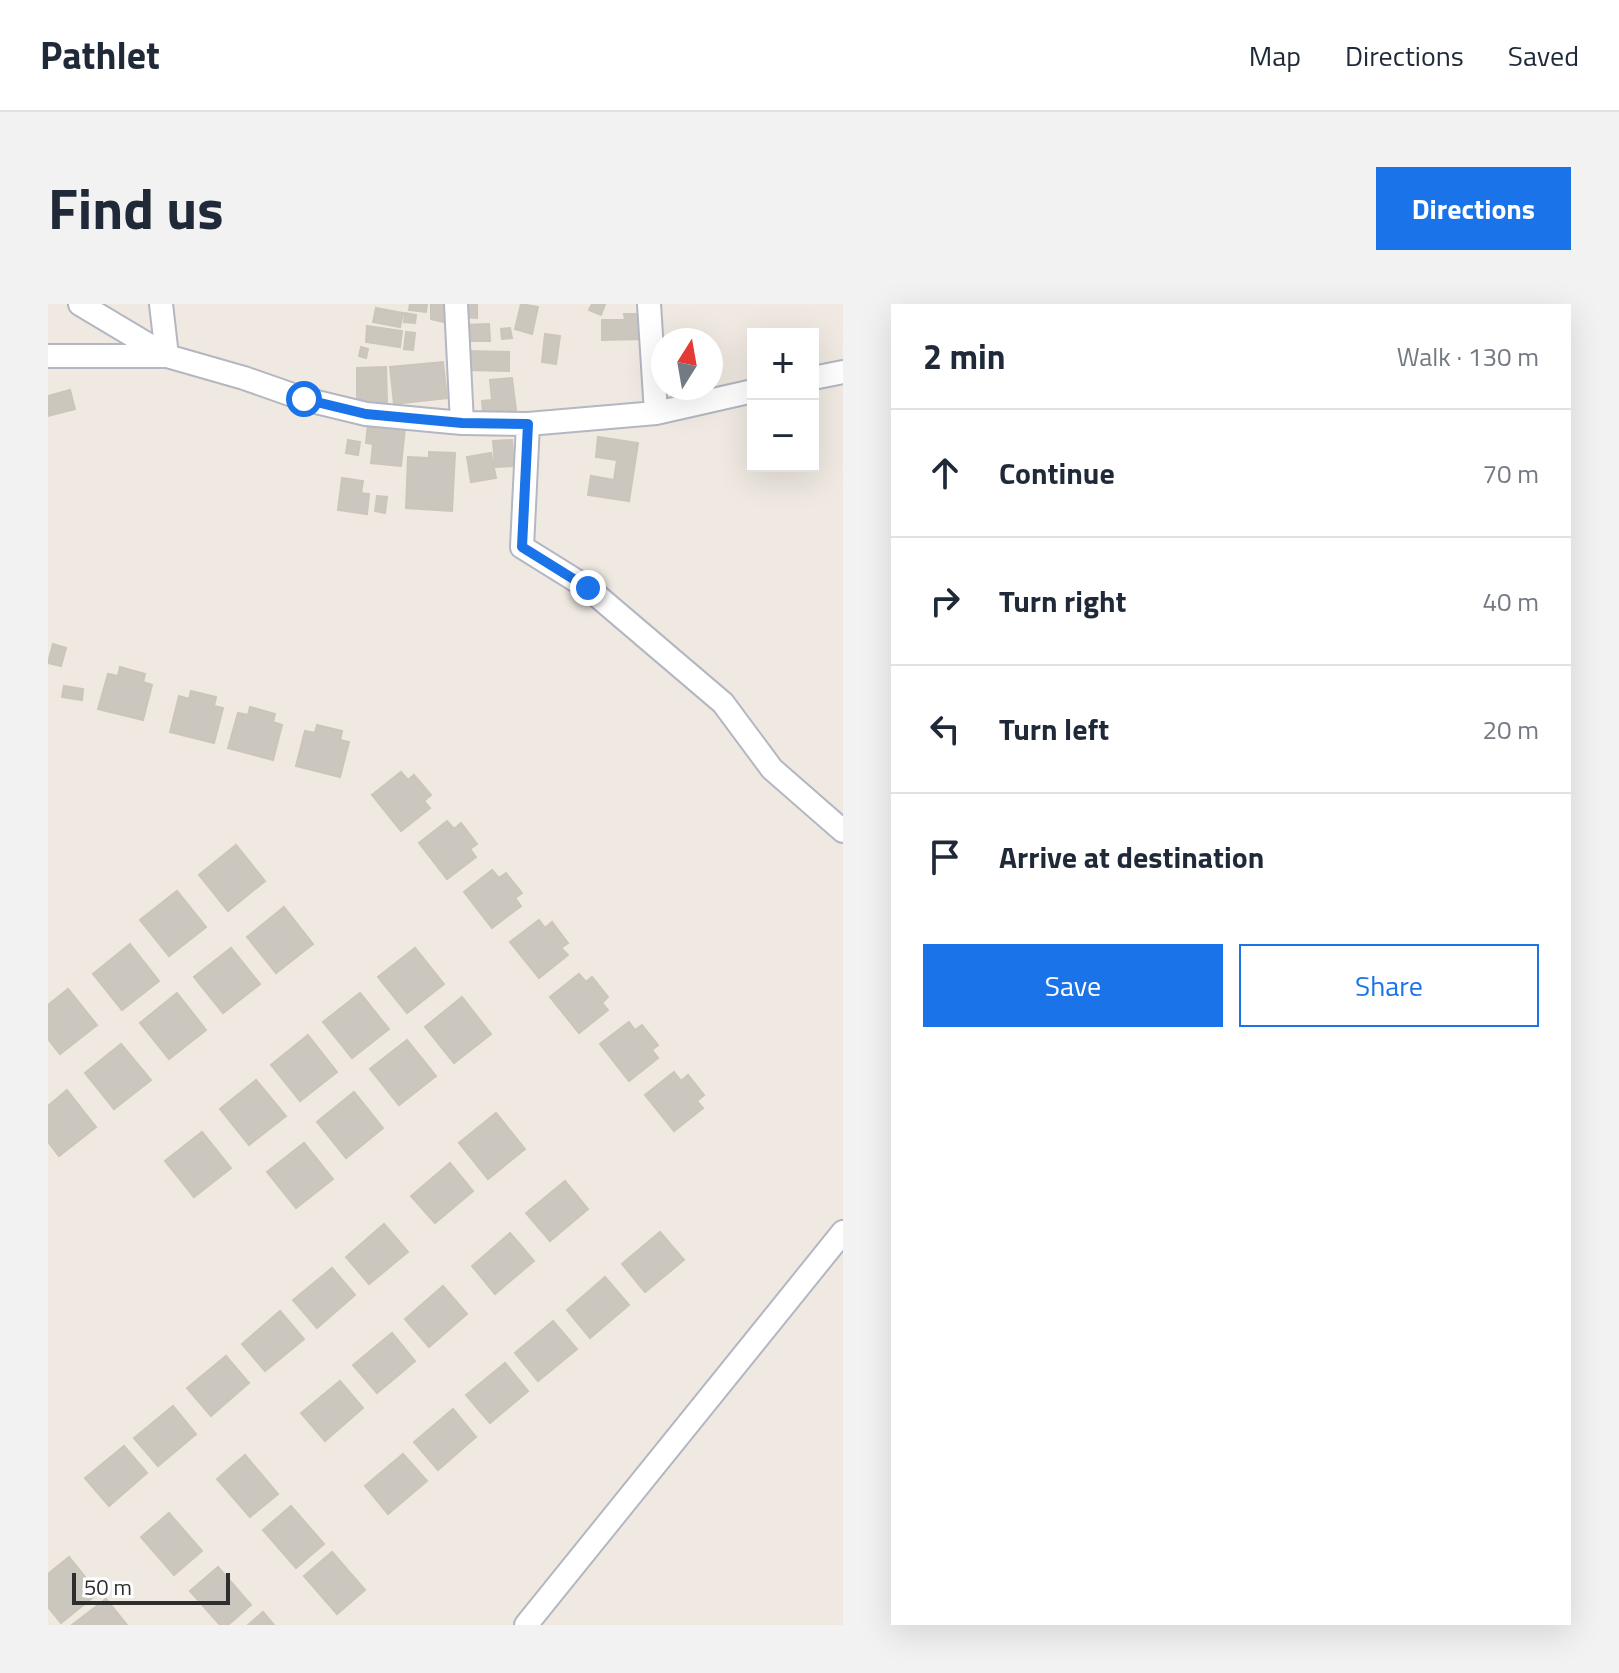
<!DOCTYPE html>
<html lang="en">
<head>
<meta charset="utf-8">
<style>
  body { margin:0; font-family:"Titillium Web",sans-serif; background:#f2f2f3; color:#1f2937 }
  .controls { position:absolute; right:24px; top:24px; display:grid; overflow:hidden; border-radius:0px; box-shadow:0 8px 32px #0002 }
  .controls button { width:72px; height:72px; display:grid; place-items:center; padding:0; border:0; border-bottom:2px solid #e0e1e3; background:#fff; color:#1f2937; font:40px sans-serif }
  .compass { position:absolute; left:603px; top:24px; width:72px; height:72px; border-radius:50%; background:#fff; box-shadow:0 8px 32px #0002; rotate:11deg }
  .scale { position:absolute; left:24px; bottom:20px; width:158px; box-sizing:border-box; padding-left:8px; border:4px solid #2e2e2e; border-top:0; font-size:22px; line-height:28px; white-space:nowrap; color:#2e2e2e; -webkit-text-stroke:6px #fff; paint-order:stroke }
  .stop { position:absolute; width:24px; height:24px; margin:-18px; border:6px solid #1a73e8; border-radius:50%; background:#fff }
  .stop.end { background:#1a73e8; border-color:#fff; box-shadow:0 2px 8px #0008 }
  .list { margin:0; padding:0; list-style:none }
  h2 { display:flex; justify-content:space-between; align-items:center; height:104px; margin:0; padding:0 32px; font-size:34px }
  h2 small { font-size:26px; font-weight:400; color:#747a83 }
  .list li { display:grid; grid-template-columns:52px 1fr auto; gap:24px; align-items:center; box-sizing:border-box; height:128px; padding:0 32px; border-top:2px solid #e0e1e3 }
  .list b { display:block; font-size:30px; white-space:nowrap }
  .list em { font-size:26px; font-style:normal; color:#747a83 }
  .actions { display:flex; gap:16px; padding:24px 32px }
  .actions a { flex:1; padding:18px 0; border:2px solid #1a73e8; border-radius:0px; text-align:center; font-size:28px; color:#1a73e8 }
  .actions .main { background:#1a73e8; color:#fff }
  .icon { flex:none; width:44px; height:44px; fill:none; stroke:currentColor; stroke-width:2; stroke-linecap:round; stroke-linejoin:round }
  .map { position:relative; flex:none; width:795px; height:1321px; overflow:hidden; border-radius:0px }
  header { display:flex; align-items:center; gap:48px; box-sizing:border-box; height:112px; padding:0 40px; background:#fff; border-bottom:2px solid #e0e1e3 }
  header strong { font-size:38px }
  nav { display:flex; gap:44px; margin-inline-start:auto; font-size:28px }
  .intro { display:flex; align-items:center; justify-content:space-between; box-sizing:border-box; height:192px; padding:0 48px }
  h1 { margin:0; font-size:56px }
  .button { padding:20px 36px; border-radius:0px; background:#1a73e8; color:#fff; font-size:28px; font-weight:700 }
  main { display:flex; gap:48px; padding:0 48px }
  aside { flex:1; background:#fff; border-radius:0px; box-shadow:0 8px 32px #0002 }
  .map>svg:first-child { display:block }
  .building { fill:#cbc7bf; stroke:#cbc5ba; stroke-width:2; fill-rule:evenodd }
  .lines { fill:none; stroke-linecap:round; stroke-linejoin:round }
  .minor-casing { stroke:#b4b7c1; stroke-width:26 }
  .minor { stroke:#fff; stroke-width:22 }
  .route { stroke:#1a73e8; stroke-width:10 }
</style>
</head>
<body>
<header>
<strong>Pathlet</strong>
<nav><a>Map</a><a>Directions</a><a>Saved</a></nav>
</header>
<div class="intro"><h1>Find us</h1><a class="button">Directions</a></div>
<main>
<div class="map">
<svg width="795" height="1321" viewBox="0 0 795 1321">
  <rect width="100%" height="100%" fill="#efe9e1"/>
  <path class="building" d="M362 0H379L378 8 361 6Z
    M383 0H404L400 19 383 15Z
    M415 0H429V14L414 13Z
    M473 0 490 3 484 30 467 25Z
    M544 0H557L553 11 541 6Z
    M328 4 355 9 352 23 325 18Z
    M357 9 368 11 367 19 356 18Z
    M576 10H595V35L554 36V16H577Z
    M441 20 442 37H416L415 21Z
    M319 22 354 27 352 43 318 38Z
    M462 24 464 34 454 35 453 25Z
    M358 28 367 29 365 46 356 45Z
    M497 30 512 32 508 60 494 58Z
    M313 43 320 45 318 54 311 52Z
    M418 47 461 48V67L418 66Z
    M395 58 399 94 346 100 342 63Z
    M338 63 339 99H309V64ZM318 78H331V89H318Z
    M464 74 468 106 435 109 434 97 444 96 442 76Z
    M318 78H331V89H318Z
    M22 86 27 105 0 112V92Z
    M320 120 357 124 353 162 323 159 325 140 318 139Z
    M550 133 590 139 581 197 540 191 543 172 566 176 569 156 548 153Z
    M300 136 312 138 310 151 298 149Z
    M464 136 466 162 447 163 445 137Z
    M381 148 407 149 404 207 358 204 360 153 381 154Z
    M443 149 448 174 423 178 419 153Z
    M294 174 315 177 313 189 321 190 319 210 290 206Z
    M329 192 339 193 337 209 327 207Z
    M5 340 18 344 13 362 0 359Z
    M72 363 97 370 95 378 104 381 95 416 50 405 60 370 70 372Z
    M16 382 35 385 34 396 14 393Z
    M143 387 168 393 166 402 175 404 166 439 122 428 131 392 141 395Z
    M202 403 227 410 225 418 234 421 225 456 180 444 190 409 200 411Z
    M269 421 294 427 292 436 301 438 292 473 248 462 257 427 267 429Z
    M353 468 360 476 366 471 383 491 376 497 382 504 353 527 324 491Z
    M399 517 406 525 413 519 429 540 422 545 428 553 399 575 371 539Z
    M188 541 217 577 180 607 151 571Z
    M444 566 451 574 458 569 474 589 467 594 473 602 444 624 416 588Z
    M129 587 158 623 121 652 92 616Z
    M236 603 265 640 228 669 199 633Z
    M491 616 497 624 504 618 520 639 513 644 520 651 491 674 462 638Z
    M82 640 111 677 74 706 45 670Z
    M183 644 212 680 175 709 146 673Z
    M367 644 396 680 359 709 330 673Z
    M531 670 538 678 544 673 560 693 554 699 560 706 531 729 502 693Z
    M20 685 49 721 12 750 0 735V701Z
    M129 689 158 726 121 755 92 719Z
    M312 689 341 725 304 754 275 718Z
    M414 693 443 730 406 759 377 723Z
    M581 718 587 726 594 721 610 741 604 746 610 754 581 777 552 740Z
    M260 731 289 768 252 797 223 761Z
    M359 736 388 772 351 801 322 765Z
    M73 740 103 776 66 805 37 769Z
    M626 768 633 777 640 771 656 791 649 797 655 804 626 827 597 791Z
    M208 776 238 812 201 841 172 805Z
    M19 786 48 823 11 852 0 838V802Z
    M306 788 335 824 298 854 269 818Z
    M448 809 477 845 440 875 411 839Z
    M154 828 183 864 146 893 117 857Z
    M256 839 285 875 248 904 219 868Z
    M402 859 425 887 387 919 363 892Z
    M517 877 540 905 502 937 478 909Z
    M336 920 360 948 321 980 298 953Z
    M612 928 636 956 597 988 574 960Z
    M462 929 486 957 447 990 424 962Z
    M284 964 307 991 269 1024 245 996Z
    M557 973 581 1001 542 1034 519 1006Z
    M395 982 419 1010 381 1043 357 1015Z
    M232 1007 256 1035 217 1067 194 1040Z
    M505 1017 529 1045 490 1077 467 1049Z
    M344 1029 367 1057 329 1089 305 1061Z
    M178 1052 201 1079 163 1112 139 1084Z
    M457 1059 480 1087 442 1119 418 1091Z
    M292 1077 315 1104 277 1137 253 1109Z
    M125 1102 148 1130 110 1162 86 1134Z
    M405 1105 428 1133 390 1166 366 1138Z
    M76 1142 99 1169 61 1202 37 1174Z
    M355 1150 379 1177 340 1210 317 1182Z
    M197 1151 230 1190 202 1213 169 1175Z
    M243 1202 276 1240 248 1264 215 1226Z
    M121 1209 154 1247 126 1271 93 1233Z
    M284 1248 317 1286 289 1310 256 1272Z
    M21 1253 50 1289 13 1319 0 1303V1270Z
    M170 1263 203 1301 180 1321H172L142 1287Z
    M58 1295 79 1321H24Z
    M215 1308 226 1321H200Z"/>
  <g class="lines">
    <defs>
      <path id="minor" d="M32 0 119 52 196 74 256 95 318 110 414 119 480 120 608 109 705 87
        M408 0 414 119
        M601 0 608 109
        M0 52H119L113 0
        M765 74 795 68
        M480 120 474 243 540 284 675 399 724 465 795 527
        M478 1321 795 928"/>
    </defs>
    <use href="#minor" class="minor-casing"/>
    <use href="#minor" class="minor"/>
  </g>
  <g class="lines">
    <path class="route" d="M256 95 318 110 414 119 480 120 474 243 540 284"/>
  </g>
</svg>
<div class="controls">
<button>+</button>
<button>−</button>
</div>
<svg class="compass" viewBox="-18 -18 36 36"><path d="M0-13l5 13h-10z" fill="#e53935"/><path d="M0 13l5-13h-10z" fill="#747a83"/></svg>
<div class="scale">50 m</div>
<div class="stop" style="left:256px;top:95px"></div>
<div class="stop end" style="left:540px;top:284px"></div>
</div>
<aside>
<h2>2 min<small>Walk · 130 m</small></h2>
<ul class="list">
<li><svg class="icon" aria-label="ahead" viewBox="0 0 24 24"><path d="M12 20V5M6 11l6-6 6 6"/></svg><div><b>Continue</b></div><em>70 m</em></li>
<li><svg class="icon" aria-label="right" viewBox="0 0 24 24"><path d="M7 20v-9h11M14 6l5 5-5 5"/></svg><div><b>Turn right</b></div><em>40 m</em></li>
<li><svg class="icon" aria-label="left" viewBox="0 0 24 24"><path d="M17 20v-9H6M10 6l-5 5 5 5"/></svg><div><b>Turn left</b></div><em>20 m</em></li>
<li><svg class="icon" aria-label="arrive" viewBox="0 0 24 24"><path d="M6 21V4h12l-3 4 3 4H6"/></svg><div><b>Arrive at destination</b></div></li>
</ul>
<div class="actions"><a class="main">Save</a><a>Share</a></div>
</aside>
</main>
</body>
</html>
